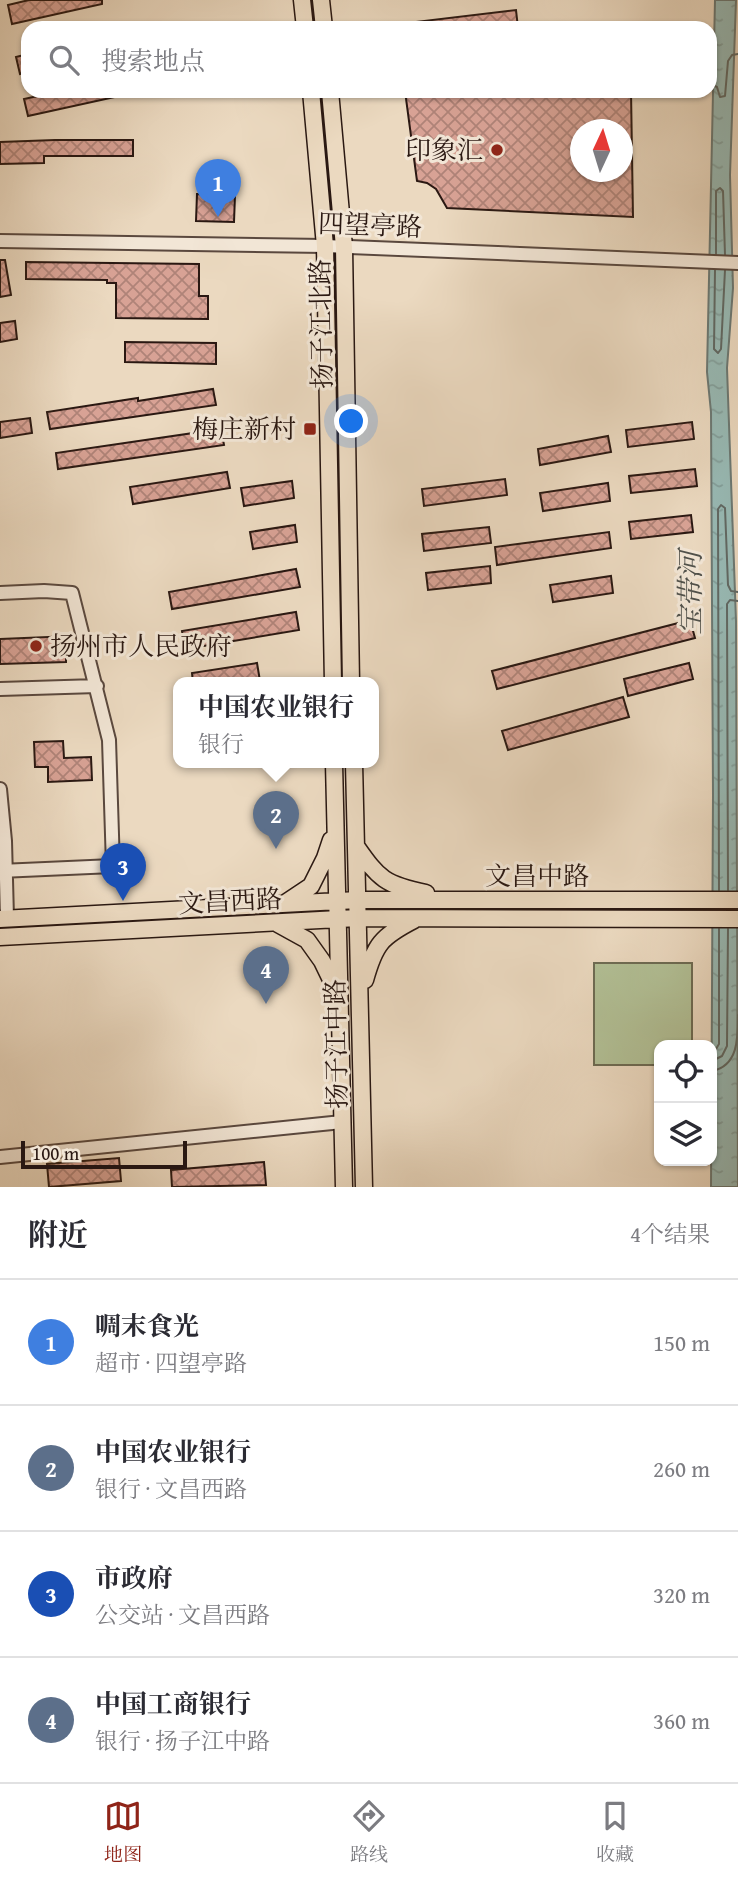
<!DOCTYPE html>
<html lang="zh">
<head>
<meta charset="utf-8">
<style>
  body { margin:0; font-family:"Gentium Book Plus","Noto Serif SC",serif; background:#f2f2f3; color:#2b2b33 }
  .controls { position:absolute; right:21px; bottom:21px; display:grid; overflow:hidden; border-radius:14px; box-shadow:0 2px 5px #0004 }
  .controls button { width:63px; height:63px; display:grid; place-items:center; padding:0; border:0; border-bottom:2px solid #e1e1e2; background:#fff; color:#2b2b33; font:35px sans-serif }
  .compass { position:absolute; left:570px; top:119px; width:63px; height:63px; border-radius:50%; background:#fff; box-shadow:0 2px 5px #0004; rotate:4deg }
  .scale { position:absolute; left:21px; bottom:18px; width:166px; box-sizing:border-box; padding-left:7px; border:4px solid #2a1812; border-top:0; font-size:19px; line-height:24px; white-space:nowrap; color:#2a1812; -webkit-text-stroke:5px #f2e6d6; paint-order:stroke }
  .you { position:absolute; left:352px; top:422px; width:24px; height:24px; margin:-18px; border:5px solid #fff; border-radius:50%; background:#1a73e8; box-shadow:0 0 0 10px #1a73e833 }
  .badge { display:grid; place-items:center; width:46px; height:46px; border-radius:50%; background:#8f2418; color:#fff; font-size:23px; font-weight:700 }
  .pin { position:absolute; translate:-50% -58px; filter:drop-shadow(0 2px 4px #0008) }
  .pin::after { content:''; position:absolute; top:37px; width:24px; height:21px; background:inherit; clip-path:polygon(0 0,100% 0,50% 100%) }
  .popup { position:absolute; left:173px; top:677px; width:206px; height:91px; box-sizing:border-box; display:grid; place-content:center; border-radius:14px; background:#fff; filter:drop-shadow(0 2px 5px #0005); font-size:23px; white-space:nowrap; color:#7c7c81 }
  .popup b { font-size:26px; color:#2b2b33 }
  .popup::after { content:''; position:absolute; left:50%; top:100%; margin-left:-14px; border:14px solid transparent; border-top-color:#fff }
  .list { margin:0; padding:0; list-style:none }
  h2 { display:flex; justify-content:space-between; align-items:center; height:91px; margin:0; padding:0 28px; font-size:30px }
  h2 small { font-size:23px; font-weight:400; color:#7c7c81 }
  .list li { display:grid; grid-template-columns:46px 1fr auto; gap:21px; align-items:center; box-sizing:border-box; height:126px; padding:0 28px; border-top:2px solid #e1e1e2 }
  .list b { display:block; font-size:26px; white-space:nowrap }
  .list p { margin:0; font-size:23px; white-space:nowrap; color:#7c7c81 }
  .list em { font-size:23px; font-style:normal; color:#7c7c81 }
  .icon { flex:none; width:38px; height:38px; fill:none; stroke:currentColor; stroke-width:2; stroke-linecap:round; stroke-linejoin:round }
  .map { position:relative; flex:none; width:738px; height:1187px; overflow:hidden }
  .search { position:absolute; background:#fff; box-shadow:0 2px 5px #0004; left:21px; right:21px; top:21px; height:77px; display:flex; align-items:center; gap:18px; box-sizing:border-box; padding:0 24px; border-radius:21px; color:#7c7c81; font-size:26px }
  .sheet { height:595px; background:#fff }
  nav { display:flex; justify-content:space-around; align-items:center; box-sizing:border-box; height:98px; border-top:2px solid #e1e1e2; background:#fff; font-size:19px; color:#7c7c81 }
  nav a { display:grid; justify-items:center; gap:4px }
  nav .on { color:#8f2418 }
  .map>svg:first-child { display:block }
  .grass { fill:#b2c096; stroke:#6e6c54; stroke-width:2 }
  .water { fill:url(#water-ripples); stroke:#6c7974; stroke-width:2 }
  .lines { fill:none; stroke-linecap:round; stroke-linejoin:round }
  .shore { stroke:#616964; stroke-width:2 }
  .building { fill:url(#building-cross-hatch); stroke:#2a1812; stroke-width:2; fill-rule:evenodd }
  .minor-casing { stroke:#5a483e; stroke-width:16 }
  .major-casing { stroke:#2a1812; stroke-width:19 }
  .minor { stroke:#f2e6d6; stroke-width:12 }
  .major { stroke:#ebd9c0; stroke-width:16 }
  .poi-dot { fill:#8f2418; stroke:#f2e6d6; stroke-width:2.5 }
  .labels { text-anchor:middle; stroke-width:6; stroke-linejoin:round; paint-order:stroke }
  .poi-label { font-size:26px; fill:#2a1812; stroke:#f2e6d6; text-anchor:end }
  .street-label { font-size:26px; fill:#2a1812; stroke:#f2e6d6 }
  .water-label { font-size:28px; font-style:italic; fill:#50514b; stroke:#f2e6d6 }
</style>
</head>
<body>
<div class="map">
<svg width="738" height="1187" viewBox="0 0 738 1187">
  <defs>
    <pattern id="water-ripples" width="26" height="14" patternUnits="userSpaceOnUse" patternTransform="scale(1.75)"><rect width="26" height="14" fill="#98bab5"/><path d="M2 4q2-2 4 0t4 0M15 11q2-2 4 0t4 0" fill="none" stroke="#839f9b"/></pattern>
    <pattern id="building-cross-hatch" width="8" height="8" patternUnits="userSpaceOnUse" patternTransform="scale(1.75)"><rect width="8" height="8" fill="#d8a295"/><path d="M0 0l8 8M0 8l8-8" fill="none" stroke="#af8378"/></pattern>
  </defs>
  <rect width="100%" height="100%" fill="#ebd9c0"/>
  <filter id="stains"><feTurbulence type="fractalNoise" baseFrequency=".00286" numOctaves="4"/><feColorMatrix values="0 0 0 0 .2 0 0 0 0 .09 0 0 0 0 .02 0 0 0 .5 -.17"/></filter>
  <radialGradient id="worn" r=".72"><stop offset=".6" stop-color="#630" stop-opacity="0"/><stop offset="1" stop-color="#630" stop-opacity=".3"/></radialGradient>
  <path class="grass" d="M594 963H692V1045H659V1065H594Z"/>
  <path class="water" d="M715 0H736L730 175 733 288 727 368 736 621 738 1187H711L713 795 711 412 707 372Z"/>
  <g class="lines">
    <path class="shore" d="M710 84 717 87 720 97 725 96 728 61 732 55 738 54
      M716 254V191L720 188 723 191 725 255
      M715 270 714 349 718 353 721 349 725 270
      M719 890 718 509 721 505 725 508 728 585 731 591 738 592
      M728 890 727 604 730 600 738 601
      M712 1052 716 1049 719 1044V929
      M712 1061 722 1056 727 1046 728 929
      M712 1071C738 1066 738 1039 738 1015"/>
  </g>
  <path class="building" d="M29 0H102V4L12 24 8 5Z
    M516 10 518 28H416L415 22Z
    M28 54V72L20 74 16 57Z
    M61 91H124V95L28 116 24 99Z
    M405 91H524L525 93 631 91 633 217 447 208 436 189 427 183 417 181ZM580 130H622V172H580Z
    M55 140H133V156H44V163L0 164V142Z
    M197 194 235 195 234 222 196 221Z
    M0 260H5L11 295 0 297Z
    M26 262 199 264V296H208V319L116 318V283H107V280L26 279Z
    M15 321 17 339 0 342V323Z
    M125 342 216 343V364L125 362Z
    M213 389 216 405 50 429 47 412 138 398V401Z
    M30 418 32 433 0 438V422Z
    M692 422 694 439 628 447 626 430Z
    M221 429 224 445 58 469 56 453Z
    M608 436 611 452 540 465 538 449Z
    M695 469 697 486 631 493 629 476Z
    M227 472 230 488 133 504 130 487Z
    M505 479 507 495 424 506 422 489Z
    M292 481 294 498 244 506 241 488Z
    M608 483 610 501 543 511 540 493Z
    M691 515 693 532 631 539 629 522Z
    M295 525 297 542 253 549 250 532Z
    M489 527 491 543 424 551 422 534Z
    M609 532 611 548 497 565 495 547Z
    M490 566 491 583 428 590 426 573Z
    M296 569 300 587 172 609 169 592Z
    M611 576 613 593 553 602 550 585Z
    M296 612 299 630 185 649 182 631Z
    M690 620 695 638 497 689 492 671Z
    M72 636V654H66V662L0 664V639Z
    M257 663 260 681 193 683 192 673Z
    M689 663 693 679 628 696 624 679Z
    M623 697 629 717 508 750 502 731Z
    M63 741 64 758 91 757 92 780 48 782V767H35L34 742Z
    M119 1158 121 1181 49 1187 47 1164Z
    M264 1162 266 1185 172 1187 171 1170Z"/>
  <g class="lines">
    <defs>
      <path id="minor" d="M0 241 325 246 738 263
        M0 593 44 591 72 593 109 740 113 866 0 871
        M0 689 97 686
        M0 789 5 841 7 918
        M0 1157 342 1122"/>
      <path id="major" d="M302 0 305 28
        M321 0 324 28
        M311 91 325 246 333 683
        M330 91 344 247 351 683
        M334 763 344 1187
        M354 763 364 1187
        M356 846C379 879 385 885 426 893
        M284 904 311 886 325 858 331 840
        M0 919 358 900H738
        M278 924 307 940 322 961 337 992
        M0 937 358 918 738 919
        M365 980C375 944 381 937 414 920"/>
    </defs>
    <use href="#minor" class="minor-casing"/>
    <use href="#major" class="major-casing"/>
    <use href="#minor" class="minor"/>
    <use href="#major" class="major"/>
  </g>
  <g class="poi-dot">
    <circle cx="497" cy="150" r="7"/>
    <rect x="303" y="422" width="14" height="14" rx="3.5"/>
    <circle cx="36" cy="646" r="7"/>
  </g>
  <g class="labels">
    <g class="poi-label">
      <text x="483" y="159">印象汇</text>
      <text x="296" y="438">梅庄新村</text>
      <text x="50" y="655" text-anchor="start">扬州市人民政府</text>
    </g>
    <g class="street-label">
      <text transform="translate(370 225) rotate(2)" y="9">四望亭路</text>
      <text transform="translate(321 324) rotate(-91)" y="9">扬子江北路</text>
      <text x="537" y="885">文昌中路</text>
      <text transform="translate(230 901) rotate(-3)" y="9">文昌西路</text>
      <text transform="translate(336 1044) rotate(-91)" y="9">扬子江中路</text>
    </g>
    <g class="water-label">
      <text transform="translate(690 593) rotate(-90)" y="10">宝带河</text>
    </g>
  </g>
  <rect width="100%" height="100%" filter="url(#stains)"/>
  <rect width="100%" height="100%" fill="url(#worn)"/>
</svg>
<div class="controls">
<button><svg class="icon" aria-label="locate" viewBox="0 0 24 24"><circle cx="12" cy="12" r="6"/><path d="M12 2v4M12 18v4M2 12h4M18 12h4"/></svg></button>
<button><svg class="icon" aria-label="layers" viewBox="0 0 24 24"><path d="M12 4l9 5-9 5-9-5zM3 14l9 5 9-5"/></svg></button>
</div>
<svg class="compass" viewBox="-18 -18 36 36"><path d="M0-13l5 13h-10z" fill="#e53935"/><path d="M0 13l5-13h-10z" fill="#7c7c81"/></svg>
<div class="scale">100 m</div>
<div class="you"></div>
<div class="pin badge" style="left:218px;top:217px;background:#3f7fe0">1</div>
<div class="pin badge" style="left:276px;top:849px;background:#5c6f8a">2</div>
<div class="popup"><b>中国农业银行</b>银行</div>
<div class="pin badge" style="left:123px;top:901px;background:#1a4fb4">3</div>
<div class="pin badge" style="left:266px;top:1004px;background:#5c6f8a">4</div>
<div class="search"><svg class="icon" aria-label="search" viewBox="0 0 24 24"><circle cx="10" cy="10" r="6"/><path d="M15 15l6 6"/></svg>搜索地点</div>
</div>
<section class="sheet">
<h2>附近<small>4个结果</small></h2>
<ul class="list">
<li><span class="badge" style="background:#3f7fe0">1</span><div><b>啁末食光</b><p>超市 · 四望亭路</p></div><em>150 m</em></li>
<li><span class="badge" style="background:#5c6f8a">2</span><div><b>中国农业银行</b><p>银行 · 文昌西路</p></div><em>260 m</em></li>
<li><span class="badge" style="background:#1a4fb4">3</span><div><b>市政府</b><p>公交站 · 文昌西路</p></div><em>320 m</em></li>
<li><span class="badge" style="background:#5c6f8a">4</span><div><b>中国工商银行</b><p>银行 · 扬子江中路</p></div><em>360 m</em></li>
</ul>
</section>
<nav>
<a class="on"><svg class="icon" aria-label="map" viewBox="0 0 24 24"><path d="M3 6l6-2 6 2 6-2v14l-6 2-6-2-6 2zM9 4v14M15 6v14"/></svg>地图</a>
<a><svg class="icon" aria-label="directions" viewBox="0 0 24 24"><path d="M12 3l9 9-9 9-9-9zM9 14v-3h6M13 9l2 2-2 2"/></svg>路线</a>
<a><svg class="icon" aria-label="saved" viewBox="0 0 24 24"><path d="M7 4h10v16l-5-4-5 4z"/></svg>收藏</a>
</nav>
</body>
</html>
